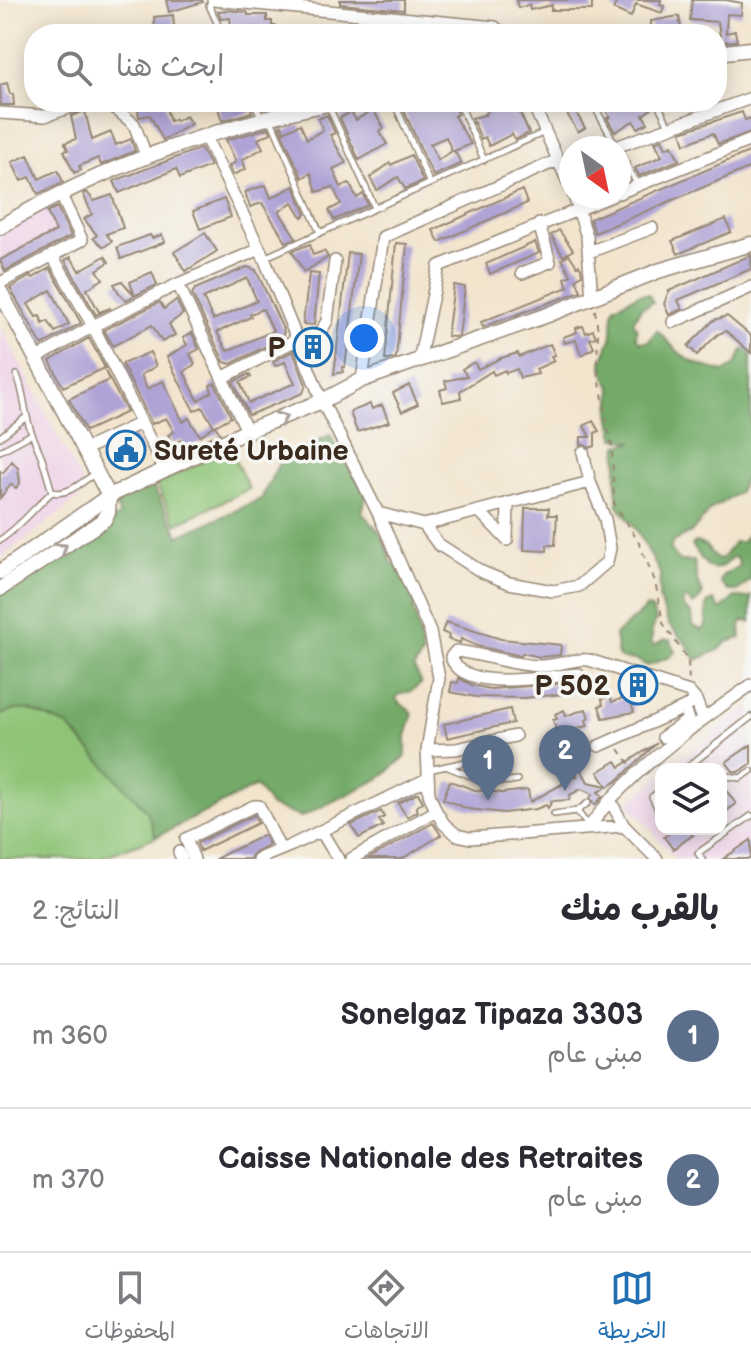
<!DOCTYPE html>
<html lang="ar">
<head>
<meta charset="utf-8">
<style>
  body { margin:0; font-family:"Balsamiq Sans","Playpen Sans Arabic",sans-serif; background:#f7f7f7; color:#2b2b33; direction:rtl }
  .controls { position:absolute; right:24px; bottom:24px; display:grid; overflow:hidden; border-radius:16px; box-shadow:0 4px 20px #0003 }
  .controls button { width:72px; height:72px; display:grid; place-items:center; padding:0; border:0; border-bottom:2px solid #e1e1e2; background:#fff; color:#2b2b33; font:40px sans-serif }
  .compass { position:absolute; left:559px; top:136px; width:72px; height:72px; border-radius:50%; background:#fff; box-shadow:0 4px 20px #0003; rotate:147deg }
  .you { position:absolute; left:364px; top:338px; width:28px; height:28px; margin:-20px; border:6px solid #fff; border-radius:50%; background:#1a73e8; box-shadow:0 0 0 12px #1a73e833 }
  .badge { display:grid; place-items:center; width:52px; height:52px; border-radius:50%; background:#1f6fb2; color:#fff; font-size:26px; font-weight:700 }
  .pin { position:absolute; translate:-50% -66px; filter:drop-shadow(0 2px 4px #0008) }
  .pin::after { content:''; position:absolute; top:42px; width:28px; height:24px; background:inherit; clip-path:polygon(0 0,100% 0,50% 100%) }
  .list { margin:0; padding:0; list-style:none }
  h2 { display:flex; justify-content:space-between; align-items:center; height:104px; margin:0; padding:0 32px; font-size:34px }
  h2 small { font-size:26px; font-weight:400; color:#7c7c81 }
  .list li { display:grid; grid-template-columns:52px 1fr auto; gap:24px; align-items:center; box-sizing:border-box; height:144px; padding:0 32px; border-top:2px solid #e1e1e2 }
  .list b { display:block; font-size:30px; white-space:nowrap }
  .list p { margin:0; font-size:26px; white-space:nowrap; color:#7c7c81 }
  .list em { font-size:26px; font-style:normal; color:#7c7c81 }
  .icon { flex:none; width:44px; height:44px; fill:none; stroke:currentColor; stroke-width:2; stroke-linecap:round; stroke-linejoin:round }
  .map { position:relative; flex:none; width:751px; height:859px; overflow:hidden; direction:ltr }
  .search { position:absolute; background:#fff; box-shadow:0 4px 20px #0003; left:24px; right:24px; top:24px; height:88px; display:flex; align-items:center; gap:20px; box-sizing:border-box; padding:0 28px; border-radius:32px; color:#7c7c81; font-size:30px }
  .sheet { height:392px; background:#fff }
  nav { display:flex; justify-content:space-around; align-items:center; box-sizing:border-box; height:112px; border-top:2px solid #e1e1e2; background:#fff; font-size:22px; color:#7c7c81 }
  nav a { display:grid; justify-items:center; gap:4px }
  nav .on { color:#1f6fb2 }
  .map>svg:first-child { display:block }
  .built { fill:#eed0e7 }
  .green { fill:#8fc477; stroke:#65774a; stroke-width:2 }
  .forest { fill:#73aa68; stroke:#576a43; stroke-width:2 }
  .building { fill:#afa3d6; fill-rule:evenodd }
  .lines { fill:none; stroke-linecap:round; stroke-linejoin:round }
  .service-casing { stroke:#968776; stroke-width:8 }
  .minor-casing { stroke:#968776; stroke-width:14 }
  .tertiary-casing { stroke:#968776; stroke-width:17 }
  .path { stroke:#968776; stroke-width:2; stroke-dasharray:6 6; stroke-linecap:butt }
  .service { stroke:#fff; stroke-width:5 }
  .minor { stroke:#fff; stroke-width:11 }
  .tertiary { stroke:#fff; stroke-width:14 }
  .oneway { stroke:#a79f9a }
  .labels { text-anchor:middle; stroke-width:7; stroke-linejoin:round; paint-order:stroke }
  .poi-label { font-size:28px; font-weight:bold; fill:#3b2a1e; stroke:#f6f6f2; text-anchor:end }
</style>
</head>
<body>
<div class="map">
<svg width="751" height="859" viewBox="0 0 751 859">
  <rect width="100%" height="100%" fill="#f6f6f2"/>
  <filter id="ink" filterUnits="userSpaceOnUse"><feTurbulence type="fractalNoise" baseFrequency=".0125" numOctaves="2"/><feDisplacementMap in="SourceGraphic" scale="16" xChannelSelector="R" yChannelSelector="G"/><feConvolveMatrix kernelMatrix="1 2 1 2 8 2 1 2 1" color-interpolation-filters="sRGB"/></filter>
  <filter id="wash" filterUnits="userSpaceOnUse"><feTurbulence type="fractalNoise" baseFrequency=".006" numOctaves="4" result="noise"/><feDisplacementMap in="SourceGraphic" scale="32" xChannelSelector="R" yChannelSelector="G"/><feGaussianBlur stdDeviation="1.8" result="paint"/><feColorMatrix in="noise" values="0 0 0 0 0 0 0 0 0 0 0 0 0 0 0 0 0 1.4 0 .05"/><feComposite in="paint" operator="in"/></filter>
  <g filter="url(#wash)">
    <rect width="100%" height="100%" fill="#f2e4cd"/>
    <path class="built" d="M54 201 72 239 3 274 0 268V232Z
      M0 325 87 492 0 559Z
      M751 705V859H676L628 803 661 775V829H721V769H667Z"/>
    <path class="green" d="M230 449 249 489 176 524 156 484Z
      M13 710H30L68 726 147 811 156 837 98 859H0V715Z"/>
    <path class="forest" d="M639 294H648L653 302 641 308 633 322 637 328 636 337 640 342 649 341 657 330C686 360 683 361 724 372L735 365 743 350 751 348V476L744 479 739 492 710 510 692 532 673 542 670 548 679 561H694L697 581 703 593 699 600 693 605 687 599 683 600 684 608 692 614 693 625 701 630 706 626 707 603 714 600 720 610 735 597 750 598 751 595V622L743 621 740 625 741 638 727 642 719 650 696 660 687 645 669 625 659 599 660 573 638 532 618 505 616 487 618 445 634 442 615 438 610 413 612 389C598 364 600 366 611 339 614 329 610 317 615 306Z
      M330 435 366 496 362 513C381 532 384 537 391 562L396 565 415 603 413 610C419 623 419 640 423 654 407 677 416 663 421 684L411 691 398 695 396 700 413 713 406 736V756L379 779 301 817 270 806 256 786 156 837 147 811 68 726 30 710H13L0 715V592L120 515 111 499 150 481 179 536 261 499 281 459Z
      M751 531V580L737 591H728L720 582 722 576 738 567 739 561 735 557H732C711 581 705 563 692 545L696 542 706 546 716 559H722L734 542H742Z
      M647 607 652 609 656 620 652 631V643L654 646 664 640H670L675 652 670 657 647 666 637 660 623 659 618 656 615 635Z"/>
    <g id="blocks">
      <path class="building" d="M166 0H202L203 2 169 12Z
        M340 0H404V10L340 4Z
        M516 0H592V10H551L552 5 530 10 529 5 518 8Z
        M618 0H661L660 5 664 6 662 13 636 4 631 17 613 9Z
        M692 0H726L742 3 741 15 727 14 726 33 735 31 737 41 721 42 718 22 690 20Z
        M227 10 247 12 248 15H267V21H272V26H276L277 34H261V30L232 34 230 18 221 19 218 11Z
        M173 15 174 27 155 29 154 17Z
        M679 16 682 34H651V21Z
        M7 83 10 94H13L14 105H1L0 85Z
        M164 102 170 121 174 119 176 121 186 116 191 124 163 140 150 115 139 117 137 103Z
        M242 102H249L252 112 222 121 218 108Z
        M400 102H454L458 114 454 116 471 144 454 151 462 163 433 176ZM446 137 452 151 438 160 430 144Z
        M515 102 529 133 515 140 512 134 489 146 485 137 481 139 472 118 485 115 484 114 497 104 500 109Z
        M545 102H586L574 109 585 128 578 132 561 104 546 112 542 103Z
        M600 102H652L654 107 643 115 648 123 638 128 633 121 615 132 607 118 610 117Z
        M373 110 384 128 379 131 387 144 359 160 340 118 351 112 356 120Z
        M85 111 92 140 111 132 116 145 131 139 135 151 101 165 98 158 79 166 81 170 74 173 64 151 68 150 65 143 76 139 71 116Z
        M742 112 745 120 751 118V132L718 144 713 133 685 144 681 132Z
        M327 115 335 133 330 135 346 163 333 169 341 187 349 183 357 198 363 194 368 205 334 220 329 210 341 204 333 187 317 192 311 173 302 178 279 126 282 125 284 132 300 124 307 139 323 130 318 119Z
        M269 128 271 133 258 139 263 148 242 160 246 169 233 175 229 166 236 162 226 140Z
        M662 139 666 148 672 145 679 160 639 176 635 168 662 156 655 142Z
        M201 148 210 166 180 178 176 169 119 193 114 181Z
        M751 151V167L595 233 590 219Z
        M28 155 39 179 58 170 63 182 38 194 30 177 21 181 12 162Z
        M411 155 423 181 405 189 398 177 377 190 370 178 390 163 391 165Z
        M266 185 271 198 294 186 306 214 302 217 293 202 279 211 296 238 286 242 262 203 250 207 245 192Z
        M522 190 527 203 439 242 433 230Z
        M87 192 94 201 112 195 123 228 106 234 112 241 104 247 93 238 97 235 84 219 92 214 83 194Z
        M224 199 231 217 200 229 193 211Z
        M57 207 71 236 5 271 0 260 56 231 47 212Z
        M726 219 731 232 678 254 672 241Z
        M559 230 573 250 563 256 551 235Z
        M205 233 217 251 186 271 174 252Z
        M150 235 152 238 162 235 165 242 121 259 117 247Z
        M535 242 539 253 490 274 486 264Z
        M396 243 407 244 396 358 388 360H385Z
        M310 244 313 255 324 251 328 257 304 272 292 251Z
        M348 253 359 254 353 304 345 367H342L343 372 334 374Z
        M569 254 577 266 579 265 581 268 582 275 576 279 581 291 483 327 481 322 568 287 565 278 571 275 562 259Z
        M751 255V269L678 300 682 309 669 315 664 304 669 291Z
        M105 256 109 262 97 270 103 279 87 289 99 312 111 308 96 315 65 260 71 257 79 271Z
        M247 267 256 270 284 331 282 338 231 364 224 362 192 294 195 289ZM247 278 257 301 213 320 203 298ZM263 309 273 331 227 351 217 332 251 317 250 314Z
        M50 268 81 323 42 345 10 288 31 276 33 278ZM51 290 69 324 55 332 48 321 43 324 40 316 36 317 28 304Z
        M152 272 157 285 126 300 119 293 114 284 122 281 135 296 130 282Z
        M309 273 319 274 314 325 303 324Z
        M454 285 465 287 459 336 454 337 447 336Z
        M176 300 183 314 169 324 175 335 162 342 152 325 113 346 104 330 160 302 164 309Z
        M727 316 751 336V353L726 331 718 334 697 355 688 346 714 320Z
        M583 326 586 333 593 330 596 337 590 339 594 348 581 355 576 340 565 343 563 337 577 332 576 328Z
        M192 333 199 349 190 354 195 364 184 372 198 400 212 392 210 385 215 383 231 417 215 426 220 433 186 449 181 440 173 444 168 435 174 432 166 418 152 424 122 364 150 352 156 366 141 375 147 389 163 381 183 422 189 418 200 436 214 426 202 407 194 411 167 357 187 345 183 338Z
        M89 338 105 368 63 387 50 361Z
        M550 344 555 355 551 356 554 361 536 369 538 374 520 378 517 369 506 373 505 370 494 375 492 371 460 391 461 398 443 402 440 390 447 388 445 381 467 376 462 369 474 362 478 369 501 358 518 353 519 357Z
        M293 351 306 385 303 393 249 415 233 382 249 374 251 377 240 382 249 403 295 383 285 362 275 366 273 361Z
        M105 371 127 412 86 431 69 399 109 380Z
        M409 385 418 404 402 412 393 393Z
        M370 404 372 409 382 405 389 422 357 432 350 412Z
        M593 421 599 431 595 433V446L590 448 581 444V437H590L584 426Z
        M134 436 142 453 116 464 108 448Z
        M12 461 18 468 20 483 16 488 11 484 0 498V471L3 473Z
        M525 508H549L548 515H557L555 545H547V551L524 550Z
        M446 622 501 639 561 645 560 655 540 657 522 653 521 656 477 646 461 639 460 643 448 639 449 635 442 632Z
        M459 678 472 685 490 689 571 683 573 693 524 698 476 697 450 692 452 682 458 683Z
        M632 695 635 704 632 706 634 712 603 718 599 706 603 705 602 699 610 696 612 702Z
        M510 709 513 723 447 738 444 724Z
        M586 709 589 718 586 720 588 726 557 732 553 720 557 719 555 714 564 710 566 716Z
        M657 743 617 781 598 792 603 796 595 805 590 798 593 794 581 789 570 795 569 800 552 801 548 808 546 805 536 809 504 813 468 809 443 799 450 781 475 790 502 793 528 790 530 802 577 776 572 763 563 765 559 753 581 744 585 745 589 756 578 764 588 782 607 786 598 772 616 761 620 767Z
        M751 745V764L738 772 733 771 726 762Z
        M721 783 736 804 721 815Z
        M418 793 423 802 416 807 418 811 407 817 398 803Z
        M381 811 384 817 379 820 383 826 359 838 351 825Z
        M254 815 258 823 200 851 197 843Z
        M433 823 441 835 402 859H368Z
        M675 829H688L693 835 673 849 664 837Z
        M264 835 269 845 254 852 250 859H215Z
        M751 840V859H723Z"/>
    </g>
  </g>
  <g filter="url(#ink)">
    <use href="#blocks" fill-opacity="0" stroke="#968776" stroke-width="2"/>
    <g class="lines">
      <defs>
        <path id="service" d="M212 1 209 5 222 34
          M254 102 262 119
          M394 102 430 184
          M459 102 484 160
          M592 102 617 147
          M657 102 670 128
          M329 107 375 208
          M271 120 320 233
          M619 151 637 184
          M266 257 545 132
          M17 375C25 394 24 415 32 434
          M0 437 25 418
          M0 451 32 434 42 458 52 492C34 508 20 527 0 540
          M52 492C67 496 81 483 93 475
          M448 767C472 777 491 785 517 780
          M685 769 751 717
          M428 770 503 754
          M721 775 740 778 751 771
          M661 790 652 797 661 815
          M577 811 589 827
          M554 814 577 811 588 803
          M702 859 698 853 751 816"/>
        <path id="minor" d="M213 0 495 27 502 34
          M107 102 134 124 147 158
          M532 102 571 189
          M0 113 45 116 86 102
          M206 138 264 258 322 401 378 513 430 632 439 678 427 750 429 794 436 811 444 824 457 835 470 838 624 826 657 859
          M613 148 751 98
          M619 193 751 140
          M574 196 587 237 592 297
          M589 252 652 228
          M262 254 260 249 178 284 222 378 296 340 318 336 327 321 335 261
          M52 255 93 326 178 284
          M522 273 550 262 539 224
          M0 283 82 240 60 193
          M673 322 751 287
          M35 359 93 326 165 470
          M419 361 439 266 612 196
          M222 378 247 431
          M362 380 383 237 558 160
          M83 450 141 423
          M479 511 507 540 508 503
          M378 513 424 525 590 482 583 452
          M424 525 438 544 482 572 509 583 553 591 579 586 607 562 610 548 605 519 590 482
          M579 681 578 674C548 676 463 694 451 657L456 651C484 654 510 665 538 666 556 667 571 658 589 660L689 692 696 700 703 719
          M663 737 688 720 684 708
          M599 746 684 708 696 700
          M427 750 456 749 515 736
          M624 826 610 800C652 756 701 720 751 685
          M589 827 610 800
          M321 831 338 859
          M179 852 182 859
          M194 859 186 839 254 806H259L280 849
          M258 859 292 845 427 779
          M351 859 436 811"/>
        <path id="tertiary" d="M717 53 751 49
          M0 227C102 166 221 125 338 102
          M0 291 109 496 108 513 104 520 0 589
          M0 572 109 496 247 431 322 401 362 380 545 316 658 271 751 244"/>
      </defs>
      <use href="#service" class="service-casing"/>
      <use href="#minor" class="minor-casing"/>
      <use href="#tertiary" class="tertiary-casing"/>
      <path class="path" d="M595 310 598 331 597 367 612 447 614 503 638 541 655 581 663 623 688 660 689 682
        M619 749 632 767"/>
      <use href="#service" class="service"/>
      <use href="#minor" class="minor"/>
      <use href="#tertiary" class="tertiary"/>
    </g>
    <defs><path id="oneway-chevron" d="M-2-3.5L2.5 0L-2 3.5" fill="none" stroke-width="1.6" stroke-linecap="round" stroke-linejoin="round" transform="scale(2)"/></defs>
    <g class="oneway">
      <use href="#oneway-chevron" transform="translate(282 418) rotate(-22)"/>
      <use href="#oneway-chevron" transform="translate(62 548) rotate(-34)"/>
    </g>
  </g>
  <defs>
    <symbol id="building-ring" viewBox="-11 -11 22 22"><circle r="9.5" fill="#f6f6f2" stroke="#1f6fb2" stroke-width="1.5"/><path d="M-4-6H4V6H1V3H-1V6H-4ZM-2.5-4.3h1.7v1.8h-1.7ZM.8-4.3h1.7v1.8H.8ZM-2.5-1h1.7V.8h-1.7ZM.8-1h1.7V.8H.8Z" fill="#1f6fb2"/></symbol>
    <symbol id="civic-ring" viewBox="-11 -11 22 22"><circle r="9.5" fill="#f6f6f2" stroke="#1f6fb2" stroke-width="1.5"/><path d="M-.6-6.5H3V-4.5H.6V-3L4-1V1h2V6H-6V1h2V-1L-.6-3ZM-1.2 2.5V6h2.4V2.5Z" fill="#1f6fb2"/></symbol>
  </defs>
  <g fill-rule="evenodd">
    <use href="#building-ring" x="291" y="325" width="44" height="44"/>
    <use href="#civic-ring" x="104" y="428" width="44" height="44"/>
    <use href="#building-ring" x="616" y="663" width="44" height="44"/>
  </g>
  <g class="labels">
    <g class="poi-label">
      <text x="285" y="357">P</text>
      <text x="154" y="460" text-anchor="start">Sureté Urbaine</text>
      <text x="610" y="695">P 502</text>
    </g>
  </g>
</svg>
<div class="controls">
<button><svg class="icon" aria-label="layers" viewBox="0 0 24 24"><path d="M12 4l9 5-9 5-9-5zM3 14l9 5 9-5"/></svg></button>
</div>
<svg class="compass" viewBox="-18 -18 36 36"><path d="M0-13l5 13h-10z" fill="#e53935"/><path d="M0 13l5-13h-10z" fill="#7c7c81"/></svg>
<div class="you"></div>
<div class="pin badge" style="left:488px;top:801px;background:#5c6f8a">1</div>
<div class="pin badge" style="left:565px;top:791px;background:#5c6f8a">2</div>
<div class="search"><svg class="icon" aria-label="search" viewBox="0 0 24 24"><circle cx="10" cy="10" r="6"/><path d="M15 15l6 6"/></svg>ابحث هنا</div>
</div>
<section class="sheet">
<h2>بالقرب منك<small>النتائج: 2</small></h2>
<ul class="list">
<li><span class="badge" style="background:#5c6f8a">1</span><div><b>Sonelgaz Tipaza 3303</b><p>مبنى عام</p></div><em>360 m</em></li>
<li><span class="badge" style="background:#5c6f8a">2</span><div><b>Caisse Nationale des Retraites</b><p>مبنى عام</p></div><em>370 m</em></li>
</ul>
</section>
<nav>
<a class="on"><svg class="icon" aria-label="map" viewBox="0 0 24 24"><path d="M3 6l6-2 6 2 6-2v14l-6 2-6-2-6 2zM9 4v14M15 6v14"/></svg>الخريطة</a>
<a><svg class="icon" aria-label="directions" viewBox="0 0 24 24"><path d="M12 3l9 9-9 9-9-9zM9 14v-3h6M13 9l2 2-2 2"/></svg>الاتجاهات</a>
<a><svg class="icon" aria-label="saved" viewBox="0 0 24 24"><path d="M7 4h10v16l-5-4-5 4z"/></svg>المحفوظات</a>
</nav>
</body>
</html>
